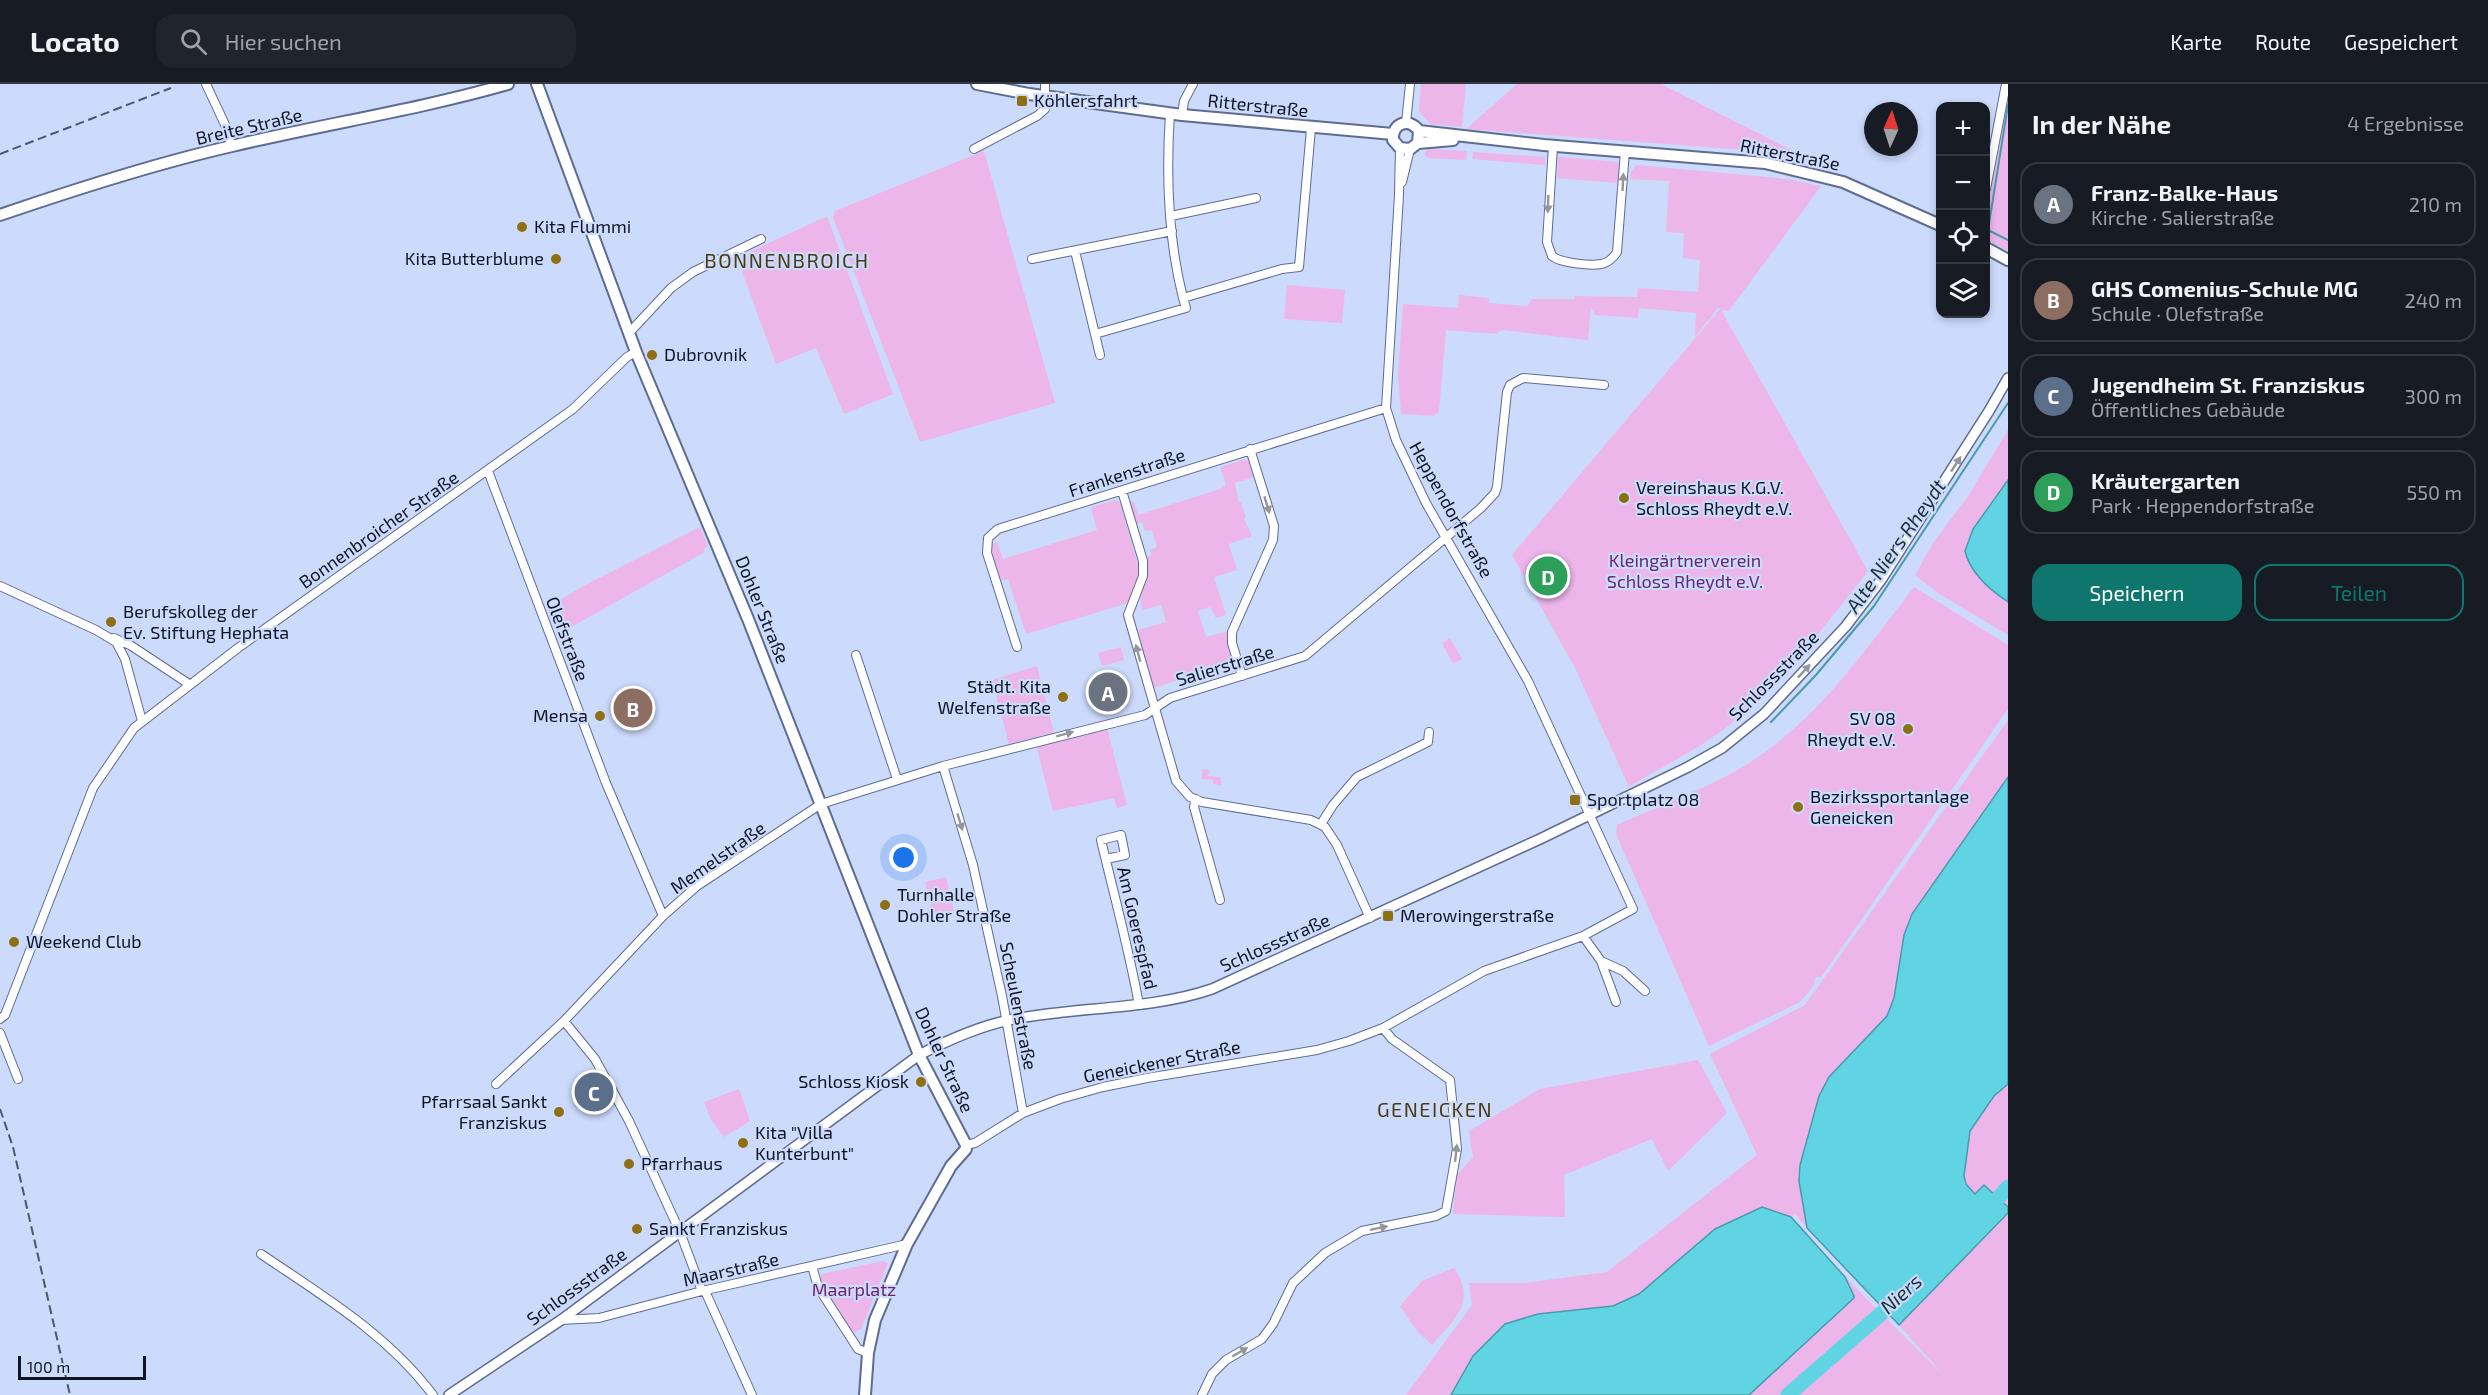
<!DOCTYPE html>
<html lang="de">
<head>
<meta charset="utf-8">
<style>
  body { margin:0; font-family:"Exo 2",sans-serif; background:#20242c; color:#f1f3f6 }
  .controls { position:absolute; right:18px; top:18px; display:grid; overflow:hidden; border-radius:12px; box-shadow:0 3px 9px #0003 }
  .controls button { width:54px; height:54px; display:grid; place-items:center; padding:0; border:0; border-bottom:2px solid #363941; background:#171b24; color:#f1f3f6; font:30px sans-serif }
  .compass { position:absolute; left:1864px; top:18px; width:54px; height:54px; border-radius:50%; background:#171b24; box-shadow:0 3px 9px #0003; rotate:3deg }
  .scale { position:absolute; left:18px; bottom:15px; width:128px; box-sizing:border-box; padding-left:6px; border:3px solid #0f1524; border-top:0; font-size:16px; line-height:21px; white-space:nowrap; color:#0f1524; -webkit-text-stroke:4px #ccdafc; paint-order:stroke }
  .you { position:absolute; left:904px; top:774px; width:21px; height:21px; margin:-15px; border:4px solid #fff; border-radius:50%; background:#1a73e8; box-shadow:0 0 0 9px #1a73e833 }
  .badge { display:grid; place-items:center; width:39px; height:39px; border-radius:50%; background:#0f766e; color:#fff; font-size:20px; font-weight:700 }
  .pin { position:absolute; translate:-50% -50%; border:3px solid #fff; box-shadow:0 2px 6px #0006 }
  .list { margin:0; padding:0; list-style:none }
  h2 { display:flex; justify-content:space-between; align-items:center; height:78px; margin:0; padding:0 24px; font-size:26px }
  h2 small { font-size:20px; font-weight:400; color:#9ea1a6 }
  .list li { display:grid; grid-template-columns:39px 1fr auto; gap:18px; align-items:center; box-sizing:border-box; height:84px; margin:0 12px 12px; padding:0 12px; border:2px solid #363941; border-radius:18px }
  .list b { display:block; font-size:22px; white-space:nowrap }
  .list p { margin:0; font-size:20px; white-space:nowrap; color:#9ea1a6 }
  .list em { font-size:20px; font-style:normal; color:#9ea1a6 }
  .actions { display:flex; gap:12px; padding:18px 24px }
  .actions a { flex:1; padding:14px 0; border:2px solid #0f766e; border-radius:18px; text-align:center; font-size:21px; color:#0f766e }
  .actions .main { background:#0f766e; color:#fff }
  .icon { flex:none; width:33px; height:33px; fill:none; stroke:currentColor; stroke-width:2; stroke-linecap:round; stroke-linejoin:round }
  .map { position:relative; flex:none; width:2008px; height:1311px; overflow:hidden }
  header { display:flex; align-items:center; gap:36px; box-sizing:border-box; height:84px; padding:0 30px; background:#171b24; border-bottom:2px solid #363941 }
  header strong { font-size:28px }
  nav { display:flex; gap:33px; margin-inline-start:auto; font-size:21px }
  .search { width:420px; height:54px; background:#20242c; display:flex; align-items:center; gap:15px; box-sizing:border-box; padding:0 21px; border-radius:18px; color:#9ea1a6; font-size:22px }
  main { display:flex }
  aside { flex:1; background:#171b24 }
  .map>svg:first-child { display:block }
  .green { fill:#ecb6ea }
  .water { fill:#61d4e4; stroke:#489baa; stroke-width:1.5 }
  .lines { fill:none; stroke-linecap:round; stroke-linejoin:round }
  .stream { stroke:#489baa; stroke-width:2 }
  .river { stroke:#61d4e4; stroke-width:15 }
  .minor-casing { stroke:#5e6c92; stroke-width:10 }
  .tertiary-casing { stroke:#5e6c92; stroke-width:12 }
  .secondary-casing { stroke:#5e6c92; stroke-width:14 }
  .minor { stroke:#fff; stroke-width:8 }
  .tertiary { stroke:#fff; stroke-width:9 }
  .secondary { stroke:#fff; stroke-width:10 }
  .rail { stroke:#4d566b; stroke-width:2; stroke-dasharray:9 4.5; stroke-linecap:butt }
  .oneway { fill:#93969c }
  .poi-dot { fill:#8e6f12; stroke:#ccdafc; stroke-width:2 }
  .labels { text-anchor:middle; stroke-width:4.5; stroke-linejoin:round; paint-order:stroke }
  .poi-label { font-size:18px; fill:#0f1524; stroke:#ccdafc; text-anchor:start }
  .street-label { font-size:18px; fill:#0f1524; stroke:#ccdafc }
  .park-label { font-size:18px; fill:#6c256c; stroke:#ccdafc }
  .neighbourhood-label { font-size:20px; letter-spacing:1.5px; fill:#4b3b13; stroke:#ccdafc }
  .water-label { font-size:20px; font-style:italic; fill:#1c3134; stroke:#ccdafc }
</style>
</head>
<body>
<header>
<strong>Locato</strong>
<div class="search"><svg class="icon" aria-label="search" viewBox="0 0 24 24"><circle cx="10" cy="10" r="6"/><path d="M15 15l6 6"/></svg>Hier suchen</div>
<nav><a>Karte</a><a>Route</a><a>Gespeichert</a></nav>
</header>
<main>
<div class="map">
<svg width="2008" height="1311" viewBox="0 0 2008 1311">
  <rect width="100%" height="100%" fill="#ccdafc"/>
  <path class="green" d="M1421 0H1466L1462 43 1430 40 1419 27Z
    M1517 0H1661L1817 79 1746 66 1466 45Z
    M2008 0V167L1986 155V105Z
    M1428 65 1467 67 1466 76 1428 74 1424 70Z
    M984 67 1055 319 920 358 833 134 835 127Z
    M1473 68 1545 73V81L1472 75Z
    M1558 73 1618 78V99L1557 94Z
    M1637 81 1787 95 1821 102 1729 227 1721 226 1868 487C1824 542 1783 599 1727 643 1697 666 1661 683 1629 703L1575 584 1512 471 1720 225 1718 224 1695 253 1696 229 1639 224 1638 234 1595 231 1591 223 1588 256 1501 246 1497 250 1446 246 1439 328 1434 332 1401 330 1398 290 1403 220 1458 224 1459 211 1489 214V219L1527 222 1532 215H1574L1575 212 1637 213 1638 204 1698 208 1700 176 1683 174 1684 149 1666 148 1669 97 1630 95 1631 87Z
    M827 132 893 310 844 330 816 264 776 280 737 174Z
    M1287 201 1345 206 1342 239 1284 235Z
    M2008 346V396L1973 445 1992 507 2008 518V551L1938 509 1915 491 1933 459 1968 412Z
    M1245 375 1249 378 1254 393 1235 399 1239 418H1241L1246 434 1244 435 1252 452 1229 460 1237 486 1214 493 1226 531 1216 534 1210 523 1198 527 1206 553 1228 547 1227 560 1232 579 1153 604 1138 546 1166 538 1161 521 1143 526C1136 507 1151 497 1145 474L1152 471 1150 466 1157 463 1152 446 1145 447 1142 438 1135 440 1128 416 1134 418 1138 431 1220 405 1226 401 1220 383Z
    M1116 416 1120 419 1139 484 1138 494 1128 519 1026 550 1008 495 999 497 991 470V460L997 458 1003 475 1097 446 1091 423Z
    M700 443 708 462 703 465 705 468 557 551 547 524 583 502Z
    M1914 503 2008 561V625L1822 892 1815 894 1814 901 1800 918 1709 962 1616 750 1617 741C1658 722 1703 706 1741 684 1815 640 1863 569 1914 503Z
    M1450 554 1462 575 1453 580 1442 559Z
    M1121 563 1124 576 1102 582 1098 569Z
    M1037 582 1054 649 1009 660 992 596Z
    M2008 636V693L1912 830 1894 914 1887 932 1842 979 1809 1046 1800 1082 1799 1097 1807 1144 1795 1130 1791 1133 1762 1123 1715 1145 1639 1210 1613 1222 1527 1233 1473 1272 1451 1311H1406L1472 1221 1469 1199H1525L1607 1188 1757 1071 1710 970 1805 921Z
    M1107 644 1127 721 1117 724 1114 714 1053 727 1036 661Z
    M1202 685 1209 686 1208 692 1221 693V701L1213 700V696L1202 695Z
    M946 793 954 827 933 832 925 798Z
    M1698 976 1727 1029 1668 1087 1652 1055 1564 1091 1565 1133 1453 1130 1457 1091 1473 1073 1469 1047 1540 1005Z
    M2008 1000V1123L1985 1101 1975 1110 1966 1099 1964 1092 1970 1047 1994 1012Z
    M739 1005 750 1037 724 1053 711 1036 704 1018Z
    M2008 1129V1311H1749L1854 1214V1209L1845 1193 1947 1295 1899 1241Z
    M883 1177 888 1179 861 1245 855 1248 851 1246 820 1195 822 1190Z
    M1454 1184C1478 1218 1453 1236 1432 1261L1417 1247 1400 1222 1422 1197Z"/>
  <path class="water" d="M2008 396V518C1990 506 1970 489 1965 467L1973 445Z
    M2008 693V1000L1994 1012 1970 1047 1964 1092 1966 1100 1975 1110 1984 1101 2008 1123V1129L1899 1241 1807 1144 1799 1097 1800 1081 1819 1012 1829 993 1887 932 1894 914 1904 851 1912 830Z
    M1762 1123 1791 1133 1845 1193 1854 1212V1214L1749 1311H1451L1473 1272 1505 1240 1538 1230 1613 1222 1639 1210 1715 1145Z"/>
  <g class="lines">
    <path class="stream" d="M2008 21 1988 146 2008 156
      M1771 638 1816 591 1874 522 2008 319"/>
    <path class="river" d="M1986 1128 2008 1103
      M1788 1311 1899 1214"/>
    <defs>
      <path id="minor" d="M206 0 227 45 231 62
        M1170 29C1166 90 1168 155 1183 214L1282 185 1299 183 1311 44
        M1182 31 1184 17 1193 0
        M1406 39 1410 0
        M1553 62 1547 158 1552 172C1560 179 1591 182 1601 180 1608 179 1614 173 1617 168L1625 67
        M974 65 1037 32 1045 25V0
        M1402 98 1410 65
        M1986 105 2006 0
        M1171 132 1256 114
        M1075 167 1100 271
        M1032 175 1172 147
        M629 249 671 204 693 188 761 155
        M1095 250 1186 224 1183 214
        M488 387 606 699 663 832
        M1122 407 1143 477V492L1128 531 1176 697 1190 713 1202 718 1311 736 1325 743 1337 761 1370 834
        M0 502 96 546 116 558 125 575 142 637
        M114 554 130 561 189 600
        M1017 563 987 469 988 454 998 445 1386 324
        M856 571 897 695
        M1242 592 1232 559V548L1273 456 1274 442 1250 365
        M943 682 973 781 1002 912 1023 1029
        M1196 715 1194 723 1220 816
        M1321 740 1333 721 1357 693 1428 658 1429 648
        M1106 775 1125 771 1121 751 1101 756C1114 811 1129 865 1139 921
        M1583 852 1601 877 1616 918
        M1601 877 1623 887 1645 907
        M0 935 5 931 93 704 134 644 238 564 573 325 627 273 636 268
        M564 937 595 975 629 1037 680 1148 702 1207
        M0 949 18 995
        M496 1000 564 937 663 832 697 802 821 720 943 682 1145 631 1170 614 1305 572 1481 424 1495 409 1497 403 1507 308 1510 301 1523 294 1604 301
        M966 1061 975 1059 1023 1029 1060 1015 1103 1003 1147 994 1317 966 1349 957 1383 944 1484 887 1583 852 1633 825 1528 597 1426 419 1396 356 1386 324 1399 111 1400 64
        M261 1170C323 1212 387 1250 433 1311
        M812 1182 818 1203 858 1265 868 1269
        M705 1207 752 1311
        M561 1236 599 1234 702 1207 907 1160
        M1202 1311 1212 1290 1226 1276 1262 1255 1273 1240 1293 1199 1325 1169 1362 1147 1436 1132 1446 1127 1457 1065 1450 996 1392 955 1383 944"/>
      <path id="tertiary" d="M449 1311 561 1236 919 971C948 956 977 943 1009 936 1076 922 1147 927 1212 905L1540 755 1688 683 1722 664 1764 630 1846 542 1881 496 1989 327 2008 294"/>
      <path id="secondary" d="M537 0 636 268 748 535 919 971 966 1061V1065L951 1082 907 1160 875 1236 868 1269 865 1311
        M977 0 1029 10 1182 31 1393 50
        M1419 47 1418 59 1410 65 1400 64 1393 56C1392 39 1409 33 1419 47L1544 61 1765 79 1843 98 1940 141
        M1418 59 1453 56
        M0 131C76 105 153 80 232 62 324 40 417 26 508 0
        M1986 164 2008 176"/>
    </defs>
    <use href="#minor" class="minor-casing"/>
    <use href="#tertiary" class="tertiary-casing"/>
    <use href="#secondary" class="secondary-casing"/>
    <use href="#minor" class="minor"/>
    <use href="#tertiary" class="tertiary"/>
    <use href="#secondary" class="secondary"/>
    <path class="rail" d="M0 70 171 4
      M0 1025 13 1063 70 1311"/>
  </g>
  <defs><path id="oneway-solid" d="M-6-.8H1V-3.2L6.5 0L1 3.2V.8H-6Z" transform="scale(1.5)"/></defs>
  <g class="oneway">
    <use href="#oneway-solid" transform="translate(1623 98) rotate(-87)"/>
    <use href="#oneway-solid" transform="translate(1548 120) rotate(92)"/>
    <use href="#oneway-solid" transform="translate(1956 380) rotate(-57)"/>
    <use href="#oneway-solid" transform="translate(1267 421) rotate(73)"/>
    <use href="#oneway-solid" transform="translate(1138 569) rotate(-105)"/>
    <use href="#oneway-solid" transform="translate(1804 587) rotate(-47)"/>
    <use href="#oneway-solid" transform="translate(1065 650) rotate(-15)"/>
    <use href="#oneway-solid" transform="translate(960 738) rotate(73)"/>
    <use href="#oneway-solid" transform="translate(1456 1069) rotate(-84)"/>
    <use href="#oneway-solid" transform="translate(1379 1144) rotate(-12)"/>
    <use href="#oneway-solid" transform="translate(1240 1268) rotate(-30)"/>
  </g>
  <g class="poi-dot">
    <rect x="1016" y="11" width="12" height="12" rx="3"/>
    <circle cx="522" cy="143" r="6"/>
    <circle cx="556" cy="175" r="6"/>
    <circle cx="652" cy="271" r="6"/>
    <circle cx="1624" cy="414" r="6"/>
    <circle cx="111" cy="538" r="6"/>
    <circle cx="1063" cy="613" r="6"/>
    <circle cx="600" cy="632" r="6"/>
    <circle cx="1908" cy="645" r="6"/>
    <rect x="1569" y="710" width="12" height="12" rx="3"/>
    <circle cx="1798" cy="723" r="6"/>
    <circle cx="885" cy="821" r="6"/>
    <rect x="1382" y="826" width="12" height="12" rx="3"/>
    <circle cx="14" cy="858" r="6"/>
    <circle cx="921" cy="998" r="6"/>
    <circle cx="559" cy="1028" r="6"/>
    <circle cx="743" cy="1059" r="6"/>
    <circle cx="629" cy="1080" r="6"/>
    <circle cx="637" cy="1145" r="6"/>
  </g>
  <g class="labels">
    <g class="poi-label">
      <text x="1034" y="23">Köhlersfahrt</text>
      <text x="534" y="149">Kita Flummi</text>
      <text x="544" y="181" text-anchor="end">Kita Butterblume</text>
      <text x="664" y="277">Dubrovnik</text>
      <text x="1636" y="410">Vereinshaus K.G.V.<tspan x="1636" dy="21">Schloss Rheydt e.V.</tspan></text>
      <text x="123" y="534">Berufskolleg der<tspan x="123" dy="21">Ev. Stiftung Hephata</tspan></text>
      <text x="1051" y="609" text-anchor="end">Städt. Kita<tspan x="1051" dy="21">Welfenstraße</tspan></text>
      <text x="588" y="638" text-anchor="end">Mensa</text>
      <text x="1896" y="641" text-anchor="end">SV 08<tspan x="1896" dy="21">Rheydt e.V.</tspan></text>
      <text x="1810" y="719">Bezirkssportanlage<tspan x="1810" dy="21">Geneicken</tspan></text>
      <text x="1587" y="722">Sportplatz 08</text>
      <text x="897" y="817">Turnhalle<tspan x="897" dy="21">Dohler Straße</tspan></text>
      <text x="1400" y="838">Merowingerstraße</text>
      <text x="26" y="864">Weekend Club</text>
      <text x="909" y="1004" text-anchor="end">Schloss Kiosk</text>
      <text x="547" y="1024" text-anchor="end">Pfarrsaal Sankt<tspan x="547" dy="21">Franziskus</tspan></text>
      <text x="755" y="1055">Kita "Villa<tspan x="755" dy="21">Kunterbunt"</tspan></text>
      <text x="641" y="1086">Pfarrhaus</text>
      <text x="649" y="1151">Sankt Franziskus</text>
    </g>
    <g class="street-label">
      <text transform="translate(1258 22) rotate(6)" y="6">Ritterstraße</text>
      <text transform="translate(249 43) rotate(-13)" y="6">Breite Straße</text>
      <text transform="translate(1790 71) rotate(11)" y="6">Ritterstraße</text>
      <text transform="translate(1127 389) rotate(-18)" y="6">Frankenstraße</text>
      <text transform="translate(1451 426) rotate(61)" y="6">Heppendorfstraße</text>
      <text transform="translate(379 446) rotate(-35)" y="6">Bonnenbroicher Straße</text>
      <text transform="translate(762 526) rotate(68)" y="6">Dohler Straße</text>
      <text transform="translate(567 555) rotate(69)" y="6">Olefstraße</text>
      <text transform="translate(1225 582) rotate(-17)" y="6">Salierstraße</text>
      <text transform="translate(1774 592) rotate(-45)" y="6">Schlossstraße</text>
      <text transform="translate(718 774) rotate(-35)" y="6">Memelstraße</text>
      <text transform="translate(1137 844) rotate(77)" y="6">Am Goerespfad</text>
      <text transform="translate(1275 859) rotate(-24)" y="6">Schlossstraße</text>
      <text transform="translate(1018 922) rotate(79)" y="6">Scheulenstraße</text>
      <text transform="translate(944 976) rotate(65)" y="6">Dohler Straße</text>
      <text transform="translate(1162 978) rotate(-11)" y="6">Geneickener Straße</text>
      <text transform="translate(731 1186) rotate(-13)" y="6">Maarstraße</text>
      <text transform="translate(577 1203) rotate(-36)" y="6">Schlossstraße</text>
    </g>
    <g class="park-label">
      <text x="1685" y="483">Kleingärtnerverein<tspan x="1685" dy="21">Schloss Rheydt e.V.</tspan></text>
      <text x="854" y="1212">Maarplatz</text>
    </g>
    <g class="neighbourhood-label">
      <text x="787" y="184">BONNENBROICH</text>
      <text x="1435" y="1033">GENEICKEN</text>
    </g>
    <g class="water-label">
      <text transform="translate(1896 462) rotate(-55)" y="7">Alte Niers Rheydt</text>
      <text transform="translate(1901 1210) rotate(-42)" y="7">Niers</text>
    </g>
  </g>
</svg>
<div class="controls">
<button>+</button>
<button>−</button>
<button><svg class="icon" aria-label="locate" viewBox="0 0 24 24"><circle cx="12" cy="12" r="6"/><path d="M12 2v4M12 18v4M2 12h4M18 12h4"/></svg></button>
<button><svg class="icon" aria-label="layers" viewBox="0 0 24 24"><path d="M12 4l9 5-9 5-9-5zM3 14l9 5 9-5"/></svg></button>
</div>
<svg class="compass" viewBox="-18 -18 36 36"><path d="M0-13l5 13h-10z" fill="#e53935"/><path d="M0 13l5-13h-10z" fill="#9ea1a6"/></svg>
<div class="scale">100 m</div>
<div class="you"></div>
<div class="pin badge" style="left:1108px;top:608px;background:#6b7280">A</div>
<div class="pin badge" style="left:633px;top:624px;background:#8d6e63">B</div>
<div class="pin badge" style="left:594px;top:1008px;background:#5c6f8a">C</div>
<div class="pin badge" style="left:1548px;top:492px;background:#2e9e5b">D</div>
</div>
<aside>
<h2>In der Nähe<small>4 Ergebnisse</small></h2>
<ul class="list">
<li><span class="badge" style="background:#6b7280">A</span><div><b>Franz-Balke-Haus</b><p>Kirche · Salierstraße</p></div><em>210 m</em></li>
<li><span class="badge" style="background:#8d6e63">B</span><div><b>GHS Comenius-Schule MG</b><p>Schule · Olefstraße</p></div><em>240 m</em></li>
<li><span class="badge" style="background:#5c6f8a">C</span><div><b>Jugendheim St. Franziskus</b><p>Öffentliches Gebäude</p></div><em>300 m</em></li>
<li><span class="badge" style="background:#2e9e5b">D</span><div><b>Kräutergarten</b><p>Park · Heppendorfstraße</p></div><em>550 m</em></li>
</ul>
<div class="actions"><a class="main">Speichern</a><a>Teilen</a></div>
</aside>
</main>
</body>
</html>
